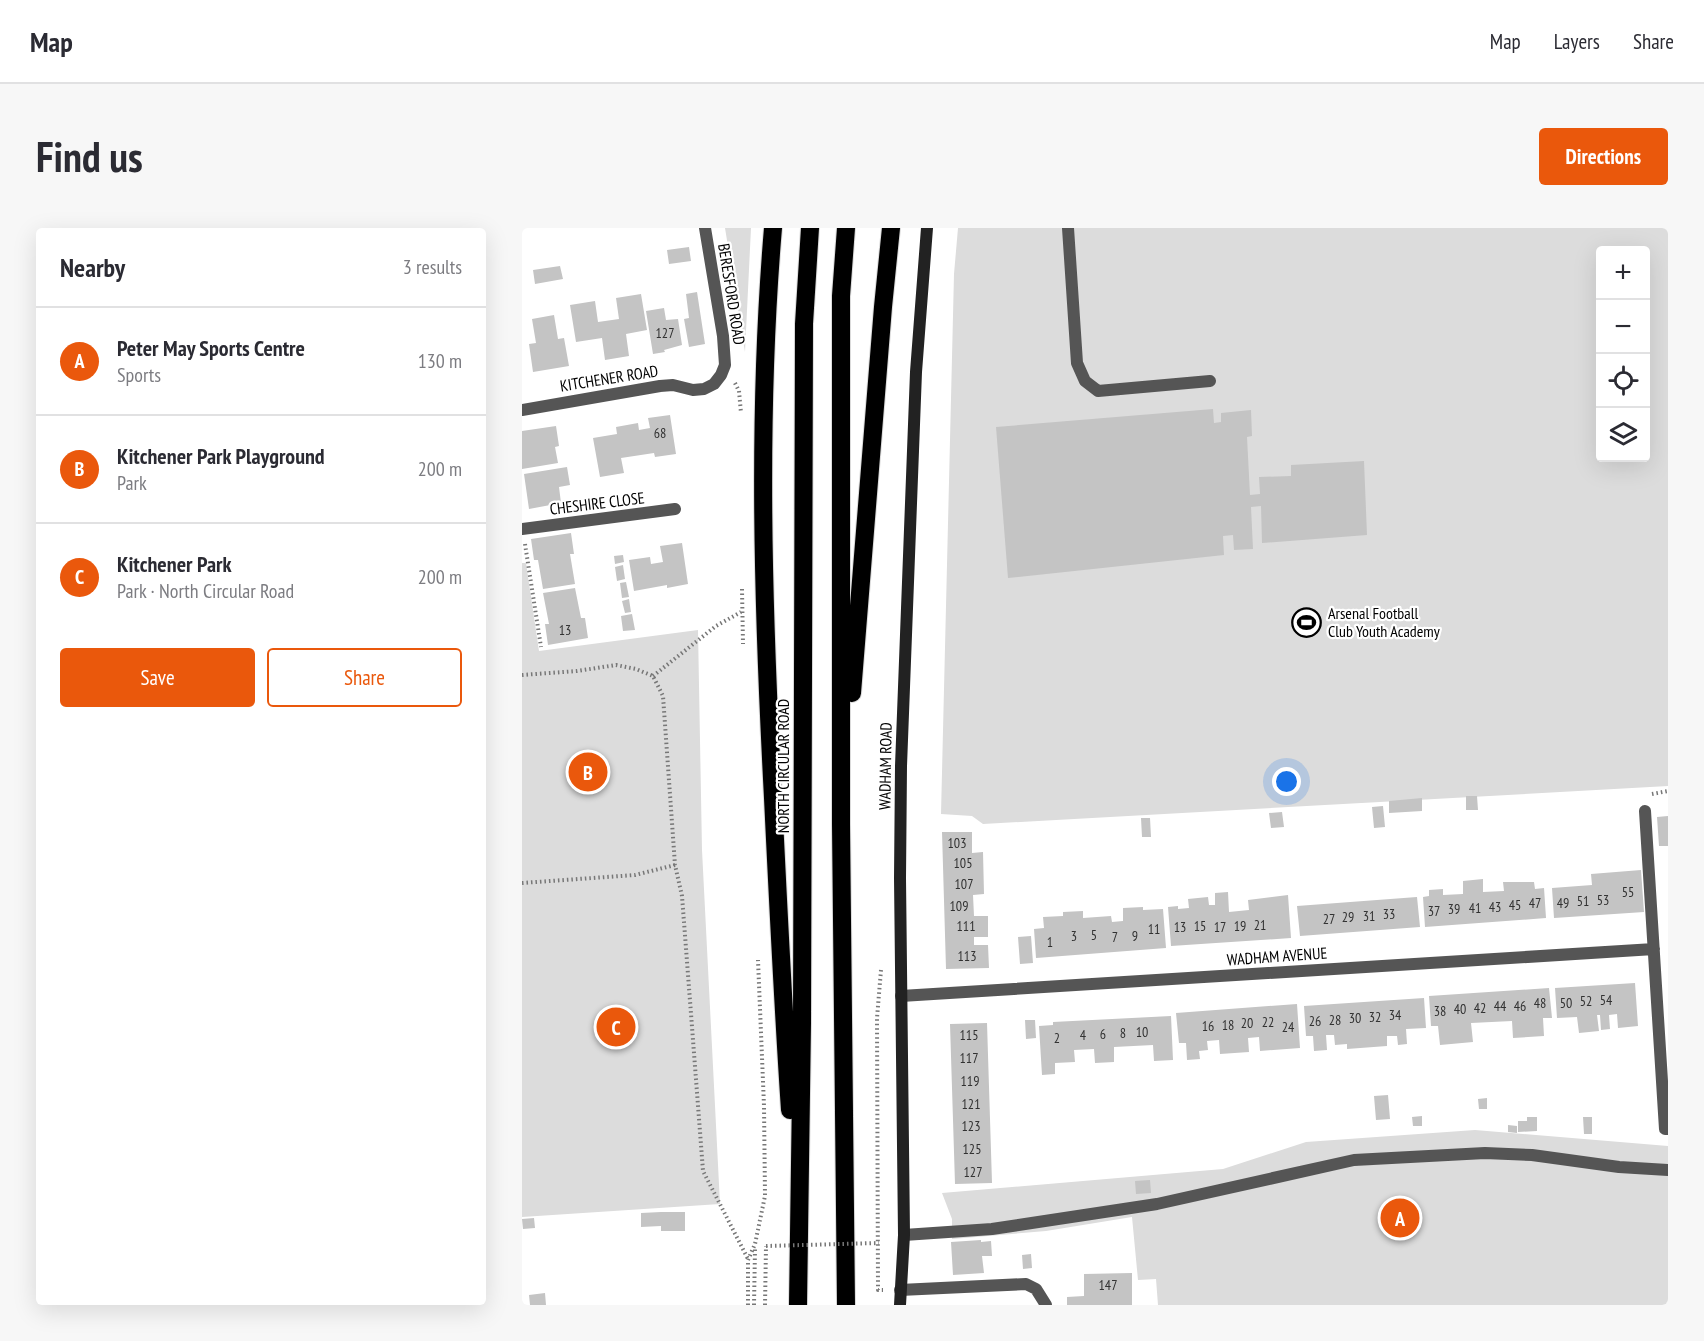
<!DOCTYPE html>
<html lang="en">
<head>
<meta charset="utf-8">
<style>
  body { margin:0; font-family:"PT Sans Narrow",sans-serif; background:#f7f7f7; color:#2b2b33 }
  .controls { position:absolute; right:18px; top:18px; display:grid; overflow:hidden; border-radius:6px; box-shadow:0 6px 24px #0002 }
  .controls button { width:54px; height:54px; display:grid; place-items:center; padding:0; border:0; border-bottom:2px solid #e1e1e2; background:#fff; color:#2b2b33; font:30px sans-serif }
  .you { position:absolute; left:765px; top:554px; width:21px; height:21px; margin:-15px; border:4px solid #fff; border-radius:50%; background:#1a73e8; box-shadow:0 0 0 9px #1a73e833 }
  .badge { display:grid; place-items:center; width:39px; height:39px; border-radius:50%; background:#ea580c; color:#fff; font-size:20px; font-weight:700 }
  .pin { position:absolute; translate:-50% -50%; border:3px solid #fff; box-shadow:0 2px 6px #0006 }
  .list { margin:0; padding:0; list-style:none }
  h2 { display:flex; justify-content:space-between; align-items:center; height:78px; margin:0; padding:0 24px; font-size:26px }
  h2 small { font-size:20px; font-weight:400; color:#7c7c81 }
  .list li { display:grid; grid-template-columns:39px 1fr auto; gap:18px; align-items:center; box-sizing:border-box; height:108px; padding:0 24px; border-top:2px solid #e1e1e2 }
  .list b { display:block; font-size:22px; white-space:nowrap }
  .list p { margin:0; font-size:20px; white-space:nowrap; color:#7c7c81 }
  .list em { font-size:20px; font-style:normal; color:#7c7c81 }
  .actions { display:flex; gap:12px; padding:18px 24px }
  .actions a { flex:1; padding:14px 0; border:2px solid #ea580c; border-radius:6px; text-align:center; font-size:21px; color:#ea580c }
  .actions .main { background:#ea580c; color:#fff }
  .icon { flex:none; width:33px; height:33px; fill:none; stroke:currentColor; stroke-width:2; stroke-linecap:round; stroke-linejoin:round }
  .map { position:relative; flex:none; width:1146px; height:1077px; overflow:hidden; border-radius:6px }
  header { display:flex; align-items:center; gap:36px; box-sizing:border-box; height:84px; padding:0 30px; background:#fff; border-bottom:2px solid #e1e1e2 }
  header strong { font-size:28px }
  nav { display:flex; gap:33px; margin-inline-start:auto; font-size:21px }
  .intro { display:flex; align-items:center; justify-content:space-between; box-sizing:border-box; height:144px; padding:0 36px }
  h1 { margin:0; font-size:42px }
  .button { padding:15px 27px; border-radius:6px; background:#ea580c; color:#fff; font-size:21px; font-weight:700 }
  main { display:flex; gap:36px; padding:0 36px }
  aside { flex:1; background:#fff; border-radius:6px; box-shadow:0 6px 24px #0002 }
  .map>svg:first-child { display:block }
  .green { fill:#dcdcdc; fill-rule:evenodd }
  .building { fill:#c4c4c4 }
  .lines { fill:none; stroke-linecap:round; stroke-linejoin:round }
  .highway-casing { stroke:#dbdbdb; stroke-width:20 }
  .path { stroke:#777; stroke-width:4; stroke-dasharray:1.5 3; stroke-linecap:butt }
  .lane { stroke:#555; stroke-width:12 }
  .street { stroke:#555; stroke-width:12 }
  .secondary { stroke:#222; stroke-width:12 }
  .highway { stroke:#000; stroke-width:18 }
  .path-bridge { stroke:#777; stroke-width:4; stroke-dasharray:1.5 3; stroke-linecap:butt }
  .labels { text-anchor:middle; stroke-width:4.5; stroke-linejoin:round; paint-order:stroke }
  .number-label { font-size:14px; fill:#313131 }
  .street-label { font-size:16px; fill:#000; stroke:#fff }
  .poi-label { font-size:16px; fill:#000; stroke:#fff; text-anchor:start }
</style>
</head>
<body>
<header>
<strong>Map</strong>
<nav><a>Map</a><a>Layers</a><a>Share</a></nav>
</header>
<div class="intro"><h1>Find us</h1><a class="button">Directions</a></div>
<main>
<aside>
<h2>Nearby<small>3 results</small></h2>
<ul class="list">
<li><span class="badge">A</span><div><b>Peter May Sports Centre</b><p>Sports</p></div><em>130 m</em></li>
<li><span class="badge">B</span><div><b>Kitchener Park Playground</b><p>Park</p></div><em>200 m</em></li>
<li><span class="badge">C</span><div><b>Kitchener Park</b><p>Park · North Circular Road</p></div><em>200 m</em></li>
</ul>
<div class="actions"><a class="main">Save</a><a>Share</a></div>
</aside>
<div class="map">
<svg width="1146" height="1077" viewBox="0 0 1146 1077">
  <rect width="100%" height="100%" fill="#fff"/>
  <path class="green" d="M203 0H229L223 124Z
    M436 0H1146V558L461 596 450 588 419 586 432 46ZM1078 22H1124V230H1078Z
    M0 335H4L17 423 176 402 180 622 198 976 0 989Z
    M953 902 1146 918V1077H636L634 1051 616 1052 610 989 524 1003 430 1011V991L420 965 701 941 784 914Z"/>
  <path class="building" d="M167 19 169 33 147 36 145 22Z
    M38 38 41 51 13 56 11 42Z
    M175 64 183 116 167 119 162 91 167 90 164 66Z
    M119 66 125 102 104 106 107 128 83 132 80 110 54 114 48 77 73 73 76 94 97 91 94 70Z
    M142 80 144 92 156 91 160 117 142 122 143 124 131 126 124 83Z
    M32 87 36 111 42 110 47 138 11 144 7 116 14 115 10 91Z
    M691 181 692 195 699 194V185L729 182 730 208 725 209 728 267 738 266 737 249 769 248V237L842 233 845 307 740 315 739 278 729 279 731 321 712 322 711 307 701 308 702 327 486 350 474 199Z
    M148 187 154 226 133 229 132 225 99 230 102 245 78 249 71 210 95 206 94 199 116 195 117 202 128 200 126 190Z
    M34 198 37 218 33 219 36 235 0 241V203Z
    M45 239 48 257 37 259 39 275 7 281 2 246Z
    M49 305 52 326H48L53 356 21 361 16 332H12L9 311Z
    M160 315 166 356 145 360V357L112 363 107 332 128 329 129 336 141 334 138 318Z
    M101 327 102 334 93 336 92 328Z
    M101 337 103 351 95 353 93 339Z
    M104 354 107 369 100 370 98 355Z
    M53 360 59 390H63L66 410 26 417 23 396H27L21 365Z
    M107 371 109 384 103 385 100 373Z
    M110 386 113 402 101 403 99 388Z
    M944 568H955L956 582H944Z
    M900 570V583L867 585V573Z
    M861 578 863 599 852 600 850 579Z
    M760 584 762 599 749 600 747 585Z
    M1146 588V618H1137L1135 589Z
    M619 590H628L629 609H620Z
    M420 604H450V625L461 624 462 666 451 667 452 688H466V709H452V717H466L467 740 424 741Z
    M1119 642 1122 684 1032 690 1030 660 1070 657 1069 646Z
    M961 651V664L982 663 981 654H1012L1013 661 1022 660 1024 690 903 699 901 669 907 668V662L921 661V667L941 666V653Z
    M706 664 707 684 727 682 726 672 766 667 769 710 649 718 646 679 656 678V681L667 680 666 671 686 669 687 677H693V665Z
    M895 669 898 699 778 708 775 678Z
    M621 679V682L641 681 644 720 514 730 512 701 522 700 521 689 541 688V684L561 683V690L589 688 590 694 601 693V680Z
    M509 708 511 735 498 736 496 709Z
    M1113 755 1116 798 1096 800 1095 786 1087 787 1088 801 1079 802 1078 787H1075L1077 803 1057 805 1055 789 1035 790 1033 760Z
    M1027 760 1030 790H1021L1022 808 991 810 990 793 949 795 951 814 918 817 916 798H909L907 768Z
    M902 770 904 800 884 801 885 816 876 817 875 808H865V818L825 821V816L813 817 812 807H804L805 822 792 823 791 808H784L782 778Z
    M775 776 778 820 738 823 737 809 726 810 727 824 698 826 697 812 685 813 686 822 677 823 678 831 665 832 664 815H657L654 785Z
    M649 788 651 832 632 833 631 817 592 819V834L573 835 572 821 552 822 553 834 533 835V846L520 847 517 798 531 797V794Z
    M503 792H513L514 810 504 811Z
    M465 795 470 955 433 956 428 796Z
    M866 867 868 891 854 892 852 868Z
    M965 870V881H957L956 871Z
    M900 888V898H891L890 889Z
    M1005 889H1015V903L996 904V893H1005Z
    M1061 889H1070V906H1062Z
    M986 897 995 898V905L986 904Z
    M628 952 629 965 614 966 613 953Z
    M139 984H163V1003H139V998L119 999V985Z
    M12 990 13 1000 1 1001 0 991Z
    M459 1012V1014L469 1013 470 1028H460L462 1045 431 1047 429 1014Z
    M509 1026 510 1040 501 1041 500 1027Z
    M610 1045V1077H545V1069L562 1068V1046Z
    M23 1065 24 1077H8L7 1067Z"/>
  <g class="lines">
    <defs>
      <path id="highway" d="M251 0C235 189 241 381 251 570 256 674 261 778 268 882
        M324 0 319 68V596L324 1077
        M330 465 361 79 369 0
        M276 1077 280 795 282 96 288 0"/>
    </defs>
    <use href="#highway" class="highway-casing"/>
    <path class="path" d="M213 155 217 163 219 185
      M3 316 19 419
      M220 361 221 416
      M0 447 55 443 94 437 114 441 131 448 141 468 153 637 160 668 181 943 226 1031
      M131 448 194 398 219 384
      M1130 566 1146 563
      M0 655 113 647 153 637
      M359 742 355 790 356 1062H361
      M226 1077V1032L233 1016 243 968 242 878 236 732
      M232 1077 233 1021
      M243 1077 244 1018"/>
    <path class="lane" d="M546 0 555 135 563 153 576 163 688 153
      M382 1007 470 1001 635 976 832 932 963 925 1010 927 1097 939 1146 942
      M378 1062 504 1056 514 1061 524 1077"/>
    <path class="street" d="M0 182 138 158 151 157 171 162 182 161 192 156 199 147 203 137 201 108 183 0
      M0 301 153 281
      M1123 583 1143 901H1146
      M379 768 1132 721"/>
    <path class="secondary" d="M378 1077 382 1007 378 650 379 538 394 144 405 0"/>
    <use href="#highway" class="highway"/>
    <path class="path-bridge" d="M244 1018 357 1015"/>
  </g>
  <defs>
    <symbol id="stadium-ring" viewBox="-11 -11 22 22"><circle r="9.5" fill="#fff" stroke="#000" stroke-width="1.5"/><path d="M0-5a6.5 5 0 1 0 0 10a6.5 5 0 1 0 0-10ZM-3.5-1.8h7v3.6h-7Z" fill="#000"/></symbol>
  </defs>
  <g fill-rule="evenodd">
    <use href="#stadium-ring" x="768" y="378" width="33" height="33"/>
  </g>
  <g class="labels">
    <g class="number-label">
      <text x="143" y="110">127</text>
      <text x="138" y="210">68</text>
      <text x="43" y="407">13</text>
      <text x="435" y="620">103</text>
      <text x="441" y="640">105</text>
      <text x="442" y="661">107</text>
      <text x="1106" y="669">55</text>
      <text x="1081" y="677">53</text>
      <text x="1061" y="678">51</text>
      <text x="1013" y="680">47</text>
      <text x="1041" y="680">49</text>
      <text x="993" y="682">45</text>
      <text x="437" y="683">109</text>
      <text x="973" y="684">43</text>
      <text x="953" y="685">41</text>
      <text x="932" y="686">39</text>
      <text x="912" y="688">37</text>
      <text x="867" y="691">33</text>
      <text x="847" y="693">31</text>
      <text x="826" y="694">29</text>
      <text x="807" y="696">27</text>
      <text x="738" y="702">21</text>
      <text x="444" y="703">111</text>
      <text x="678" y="703">15</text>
      <text x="718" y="703">19</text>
      <text x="658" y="704">13</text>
      <text x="698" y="704">17</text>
      <text x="632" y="706">11</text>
      <text x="572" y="712">5</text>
      <text x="552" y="713">3</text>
      <text x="613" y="713">9</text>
      <text x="593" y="714">7</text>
      <text x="528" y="719">1</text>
      <text x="445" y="733">113</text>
      <text x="1084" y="777">54</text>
      <text x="1064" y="778">52</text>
      <text x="1018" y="780">48</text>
      <text x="1044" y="780">50</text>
      <text x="978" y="783">44</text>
      <text x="998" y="783">46</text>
      <text x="958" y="785">42</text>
      <text x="938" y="786">40</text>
      <text x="918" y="788">38</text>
      <text x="873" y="792">34</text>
      <text x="853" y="794">32</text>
      <text x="833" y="795">30</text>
      <text x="813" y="797">28</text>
      <text x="793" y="798">26</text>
      <text x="746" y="799">22</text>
      <text x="725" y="800">20</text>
      <text x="706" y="802">18</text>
      <text x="686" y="803">16</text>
      <text x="766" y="804">24</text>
      <text x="620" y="809">10</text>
      <text x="601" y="810">8</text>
      <text x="581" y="811">6</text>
      <text x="447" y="812">115</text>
      <text x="561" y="812">4</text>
      <text x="535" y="815">2</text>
      <text x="447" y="835">117</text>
      <text x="448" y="858">119</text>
      <text x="449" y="881">121</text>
      <text x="449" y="903">123</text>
      <text x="450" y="926">125</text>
      <text x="451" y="949">127</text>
      <text x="586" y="1062">147</text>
    </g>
    <g class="street-label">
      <text transform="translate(210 66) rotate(81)" y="6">BERESFORD ROAD</text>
      <text transform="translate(87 150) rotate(-9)" y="6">KITCHENER ROAD</text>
      <text transform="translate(75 275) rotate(-7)" y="6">CHESHIRE CLOSE</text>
      <text transform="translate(261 538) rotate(-90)" y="6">NORTH CIRCULAR ROAD</text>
      <text transform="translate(363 538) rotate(-89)" y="6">WADHAM ROAD</text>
      <text transform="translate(755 728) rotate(-4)" y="6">WADHAM AVENUE</text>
    </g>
    <g class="poi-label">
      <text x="806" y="391">Arsenal Football<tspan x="806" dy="18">Club Youth Academy</tspan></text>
    </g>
  </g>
</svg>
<div class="controls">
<button>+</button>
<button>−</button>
<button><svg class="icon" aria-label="locate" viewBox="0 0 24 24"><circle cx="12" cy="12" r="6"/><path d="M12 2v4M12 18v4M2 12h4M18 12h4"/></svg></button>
<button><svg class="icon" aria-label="layers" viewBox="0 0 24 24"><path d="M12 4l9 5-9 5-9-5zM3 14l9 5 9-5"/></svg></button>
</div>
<div class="you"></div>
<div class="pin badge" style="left:878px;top:990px">A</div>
<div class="pin badge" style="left:66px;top:544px">B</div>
<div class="pin badge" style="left:94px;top:799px">C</div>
</div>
</main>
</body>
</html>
